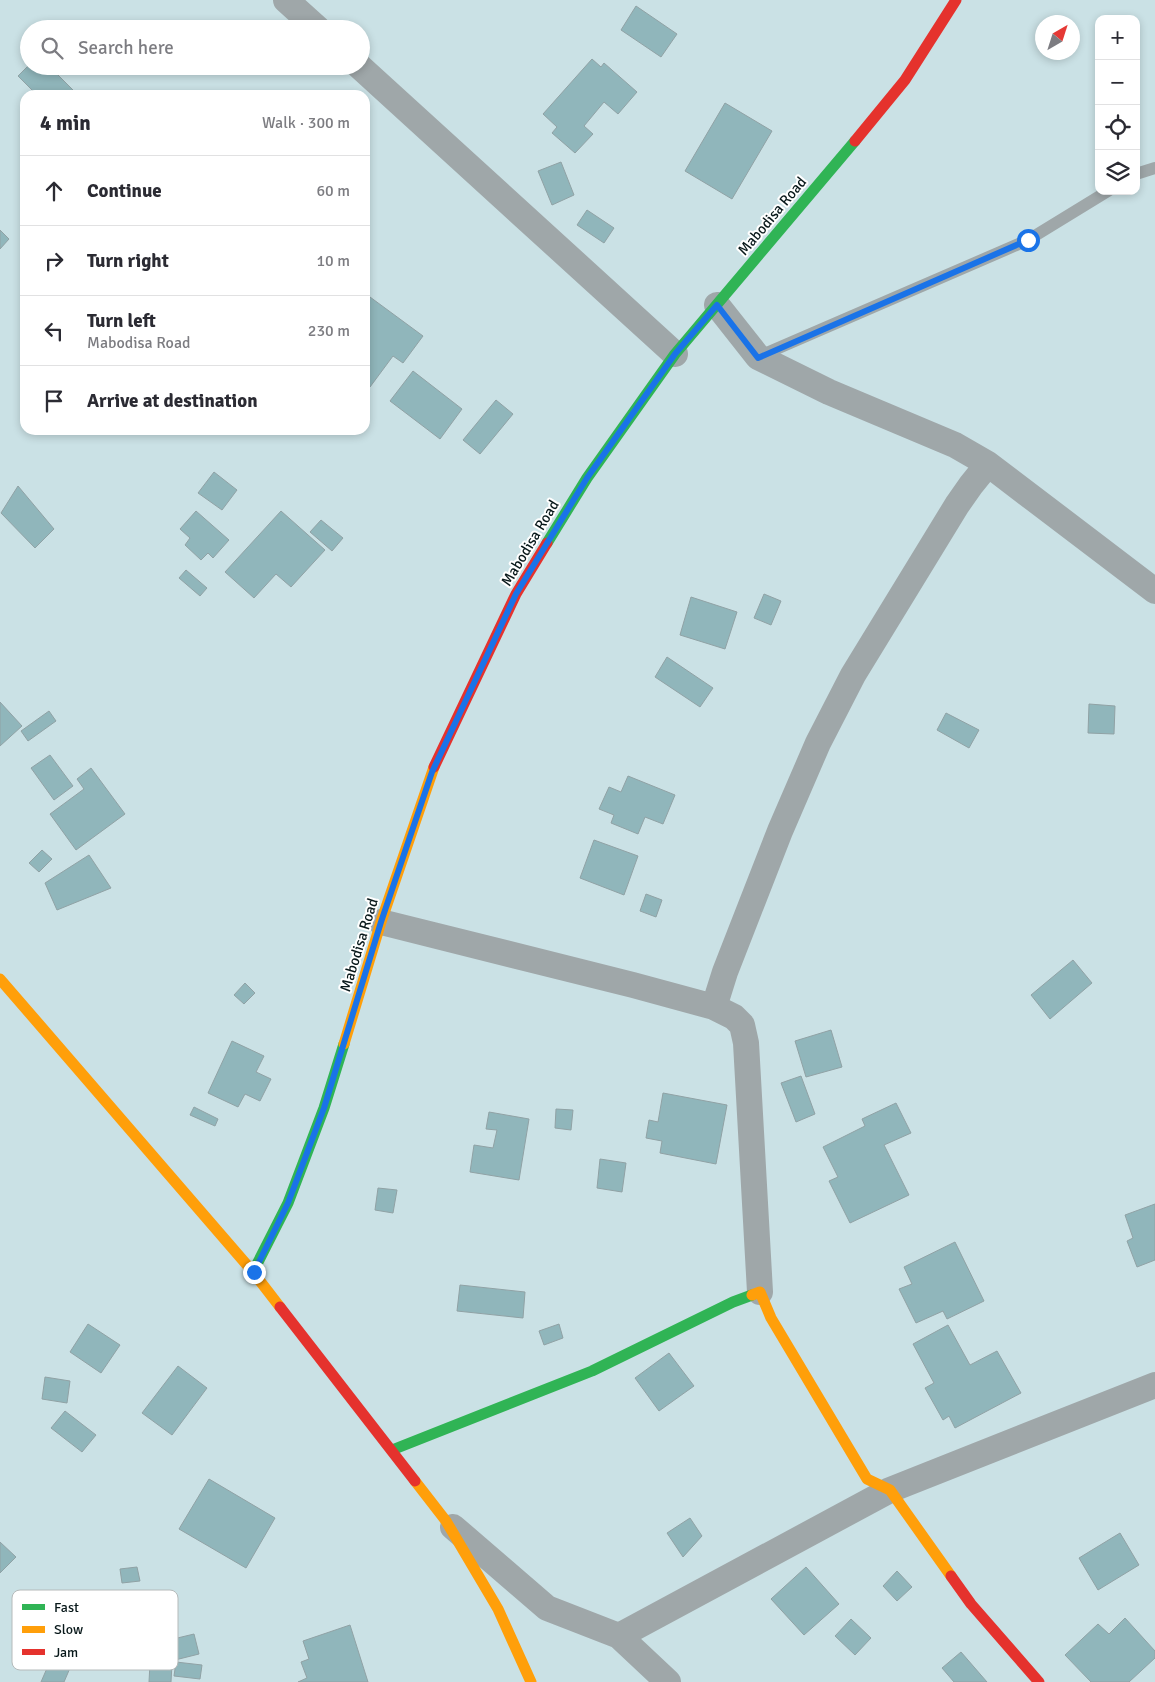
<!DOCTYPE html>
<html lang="en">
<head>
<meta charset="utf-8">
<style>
  body { margin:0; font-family:Signika,sans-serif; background:#f2f2f3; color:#2b2b33 }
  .controls { position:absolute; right:15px; top:15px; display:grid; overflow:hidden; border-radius:10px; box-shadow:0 2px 8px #0003 }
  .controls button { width:45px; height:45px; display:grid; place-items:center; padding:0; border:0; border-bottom:1px solid #e1e1e2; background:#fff; color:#2b2b33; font:25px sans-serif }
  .compass { position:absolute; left:1035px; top:15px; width:45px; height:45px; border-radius:50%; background:#fff; box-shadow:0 2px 8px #0003; rotate:39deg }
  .stop { position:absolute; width:15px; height:15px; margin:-11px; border:4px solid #1a73e8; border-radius:50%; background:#fff }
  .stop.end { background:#1a73e8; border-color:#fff; box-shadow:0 1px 5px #0008 }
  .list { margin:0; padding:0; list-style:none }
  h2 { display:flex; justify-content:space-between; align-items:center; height:65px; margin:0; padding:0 20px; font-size:21px }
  h2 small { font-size:16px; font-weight:400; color:#7c7c81 }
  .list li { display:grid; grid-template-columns:32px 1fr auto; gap:15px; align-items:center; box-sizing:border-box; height:70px; padding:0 20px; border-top:1px solid #e1e1e2 }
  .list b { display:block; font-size:19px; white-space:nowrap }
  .list p { margin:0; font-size:16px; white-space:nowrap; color:#7c7c81 }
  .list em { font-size:16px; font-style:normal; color:#7c7c81 }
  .icon { flex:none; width:28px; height:28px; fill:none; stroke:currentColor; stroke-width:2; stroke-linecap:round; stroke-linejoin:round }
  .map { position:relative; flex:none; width:1155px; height:1682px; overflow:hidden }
  .search { position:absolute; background:#fff; box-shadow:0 2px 8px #0003; left:20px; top:20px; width:350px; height:55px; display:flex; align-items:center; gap:12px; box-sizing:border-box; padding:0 18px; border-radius:28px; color:#7c7c81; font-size:19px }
  .panel { position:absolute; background:#fff; box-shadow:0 2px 8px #0003; left:20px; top:90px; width:350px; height:345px; border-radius:15px }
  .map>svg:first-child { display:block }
  .building { fill:#90b6bb; stroke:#90a2a5 }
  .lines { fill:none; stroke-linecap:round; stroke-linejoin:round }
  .lane { stroke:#9fa7a9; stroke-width:12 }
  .street { stroke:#9fa7a9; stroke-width:26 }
  .fast { stroke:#30b455; stroke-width:11 }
  .slow { stroke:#ff9f0a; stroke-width:11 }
  .jam { stroke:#e5322d; stroke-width:11 }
  .route { stroke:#1a73e8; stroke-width:6 }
  .labels { text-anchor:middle; stroke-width:4; stroke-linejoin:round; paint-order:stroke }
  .street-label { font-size:15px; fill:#08181a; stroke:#fff }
  .key { fill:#fff; stroke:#b5baba; stroke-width:1 }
  .key-label { font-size:14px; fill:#08181a }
</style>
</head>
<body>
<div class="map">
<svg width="1155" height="1682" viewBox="0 0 1155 1682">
  <rect width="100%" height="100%" fill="#cae1e5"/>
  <path class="building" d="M636 6 677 34 661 57 621 30Z
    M592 59 601 67 604 63 637 92 618 114 604 102 584 126 593 134 575 153 552 133 557 127 543 114Z
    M29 65 49 66 78 95H37L18 76Z
    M725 103 772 131 732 199 685 171Z
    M561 162 574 195 552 205 538 171Z
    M587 210 614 228 604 243 577 225Z
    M0 230 9 239 0 249Z
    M370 297 423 336 403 363 393 356 370 387 365 384V303Z
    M413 371 462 409 440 439 390 401Z
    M496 400 513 414 480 454 463 440Z
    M214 472 237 490 222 510 198 493Z
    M18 486 54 529 35 548 1 513Z
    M196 511 229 540 213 558 208 553 201 560 185 545 190 538 180 529Z
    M281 511 325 550 291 587 276 574 254 598 225 572Z
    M321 520 343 538 332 551 310 532Z
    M186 570 207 588 200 596 179 578Z
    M764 594 781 601 771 625 754 618Z
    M691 597 737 612 725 649 680 635Z
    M667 657 713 688 700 707 655 677Z
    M0 702 22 726 0 746Z
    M1089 704 1115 706 1114 734 1088 733Z
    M49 711 56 721 28 741 21 731Z
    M946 713 979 730 969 748 937 730Z
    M50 755 73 786 54 800 31 768Z
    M91 768 125 814 76 850 50 814 84 789 77 779Z
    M628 776 675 795 663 824 645 817 638 834 611 823 614 815 599 809 609 787 621 792Z
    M594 840 638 856 624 895 580 878Z
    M42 850 52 859 39 872 29 863Z
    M89 855 111 888 57 910 45 883Z
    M646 894 662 900 656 917 640 911Z
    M1073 960 1092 983 1050 1019 1031 995Z
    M245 983 255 993 244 1004 234 995Z
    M831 1030 842 1067 806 1077 795 1041Z
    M232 1041 264 1056 256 1072 271 1079 260 1101 245 1094 238 1107 208 1093Z
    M801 1076 815 1114 796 1122 781 1083Z
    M663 1093 727 1105 716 1164 660 1153 662 1141 646 1138 649 1120 658 1122Z
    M896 1103 911 1133 884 1145 909 1195 850 1223 829 1181 838 1177 823 1147 865 1126 862 1119Z
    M194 1107 218 1119 215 1126 190 1115Z
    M556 1109 573 1110 571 1130 555 1128Z
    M489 1112 529 1119 519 1180 470 1172 474 1145 493 1148 497 1130 486 1129Z
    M600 1159 626 1163 622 1192 597 1188Z
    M378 1188 397 1190 393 1213 375 1210Z
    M1155 1204V1260L1137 1267 1127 1241 1133 1238 1125 1215Z
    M955 1242 984 1301 947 1319 943 1311 916 1323 899 1289 912 1284 904 1267Z
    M460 1285 525 1292 523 1318 457 1311Z
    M88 1324 120 1345 101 1373 70 1352Z
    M559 1324 563 1338 544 1345 539 1331Z
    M948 1325 970 1365 997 1351 1021 1393 955 1428 949 1416 943 1420 925 1388 934 1383 913 1344Z
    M669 1353 694 1386 659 1411 635 1378Z
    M178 1366 207 1388 172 1435 142 1413Z
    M45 1377 70 1381 67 1403 42 1399Z
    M65 1411 96 1435 82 1452 51 1428Z
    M209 1479 275 1518 246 1568 179 1529Z
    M690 1518 702 1536 683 1557 667 1533Z
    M1120 1533 1139 1565 1098 1590 1079 1558Z
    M0 1542 16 1557 0 1573Z
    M137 1567 140 1581 122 1583 120 1569Z
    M806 1567 839 1604 804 1635 771 1599Z
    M897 1571 912 1587 897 1601 883 1586Z
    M1125 1618 1155 1651V1658L1129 1682H1091L1065 1655 1098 1624 1109 1634Z
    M851 1619 871 1638 855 1655 835 1636Z
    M350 1625 368 1682H298L307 1678 301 1662 309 1659 303 1641Z
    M194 1634 199 1654 171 1661 165 1641Z
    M961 1652 987 1682H954L942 1668Z
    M51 1659 70 1668 64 1682H41Z
    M176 1662 202 1665 200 1679 174 1676Z
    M150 1663 172 1664 171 1682H149Z"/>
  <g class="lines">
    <path class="lane" d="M1136 174 1155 168
      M760 356 1028 240 1108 191"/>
    <path class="street" d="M286 0 318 29
      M359 66 675 354
      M717 305 758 357 829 392 955 445 988 464 1155 591
      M381 922 633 985 714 1007 734 1017 742 1025 746 1043 760 1292
      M714 1007 725 972 780 831 818 743 853 675 957 505 971 485 988 464
      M453 1527 547 1608 619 1636 668 1682
      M619 1636 890 1490 1155 1385"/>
    <path class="fast" d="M547 543 587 478 675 354 855 141
      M253 1272 288 1203 324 1108 344 1044
      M392 1450 592 1371 733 1302 752 1295"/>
    <path class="slow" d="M0 979 253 1272 280 1307
      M344 1044 381 922 434 767
      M752 1295 760 1292 771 1318 867 1479 890 1490 951 1576
      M415 1481 446 1521 498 1609 531 1682"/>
    <path class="jam" d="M855 141 905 80 956 0
      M434 767 516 594 547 543
      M280 1307 415 1481
      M951 1576 971 1604 1039 1682"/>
  </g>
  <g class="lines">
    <path class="route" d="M254 1272 288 1203 324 1108 381 922 432 772 516 594 587 478 675 354 717 305 758 358 1028 240"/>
  </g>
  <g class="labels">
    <g class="street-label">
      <text transform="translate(772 216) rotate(-50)" y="5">Mabodisa Road</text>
      <text transform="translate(530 543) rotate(-59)" y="5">Mabodisa Road</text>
      <text transform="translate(359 945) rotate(-73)" y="5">Mabodisa Road</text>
    </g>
  </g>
  <rect x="12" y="1590" width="166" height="80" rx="8" class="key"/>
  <rect x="22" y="1604" width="23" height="6" fill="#30b455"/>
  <rect x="22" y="1626" width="23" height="7" fill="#ff9f0a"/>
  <rect x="22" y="1649" width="23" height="6" fill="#e5322d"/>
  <g class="key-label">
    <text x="54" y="1612">Fast</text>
    <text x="54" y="1634">Slow</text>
    <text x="54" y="1657">Jam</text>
  </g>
</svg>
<div class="controls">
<button>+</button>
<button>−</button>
<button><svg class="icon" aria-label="locate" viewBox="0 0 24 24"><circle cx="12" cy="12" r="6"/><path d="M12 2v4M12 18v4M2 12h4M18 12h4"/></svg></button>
<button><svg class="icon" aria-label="layers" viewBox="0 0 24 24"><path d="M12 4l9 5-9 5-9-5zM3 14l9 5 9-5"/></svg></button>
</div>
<svg class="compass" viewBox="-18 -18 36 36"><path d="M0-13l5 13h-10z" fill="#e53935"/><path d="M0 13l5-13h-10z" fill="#7c7c81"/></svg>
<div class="stop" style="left:1028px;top:240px"></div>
<div class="stop end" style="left:254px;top:1272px"></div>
<div class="search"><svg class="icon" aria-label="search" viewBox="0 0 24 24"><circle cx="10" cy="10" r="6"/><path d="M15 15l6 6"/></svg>Search here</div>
<section class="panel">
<h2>4 min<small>Walk · 300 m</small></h2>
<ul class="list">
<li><svg class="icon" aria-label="ahead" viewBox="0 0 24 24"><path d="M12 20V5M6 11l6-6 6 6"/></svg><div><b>Continue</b></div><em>60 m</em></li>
<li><svg class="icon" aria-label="right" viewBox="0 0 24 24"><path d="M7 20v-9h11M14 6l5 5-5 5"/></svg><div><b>Turn right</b></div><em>10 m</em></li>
<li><svg class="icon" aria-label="left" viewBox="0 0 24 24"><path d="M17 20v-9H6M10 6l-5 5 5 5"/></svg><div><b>Turn left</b><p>Mabodisa Road</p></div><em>230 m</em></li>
<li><svg class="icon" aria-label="arrive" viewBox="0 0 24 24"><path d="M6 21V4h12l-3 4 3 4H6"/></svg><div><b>Arrive at destination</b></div></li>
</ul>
</section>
</div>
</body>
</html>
